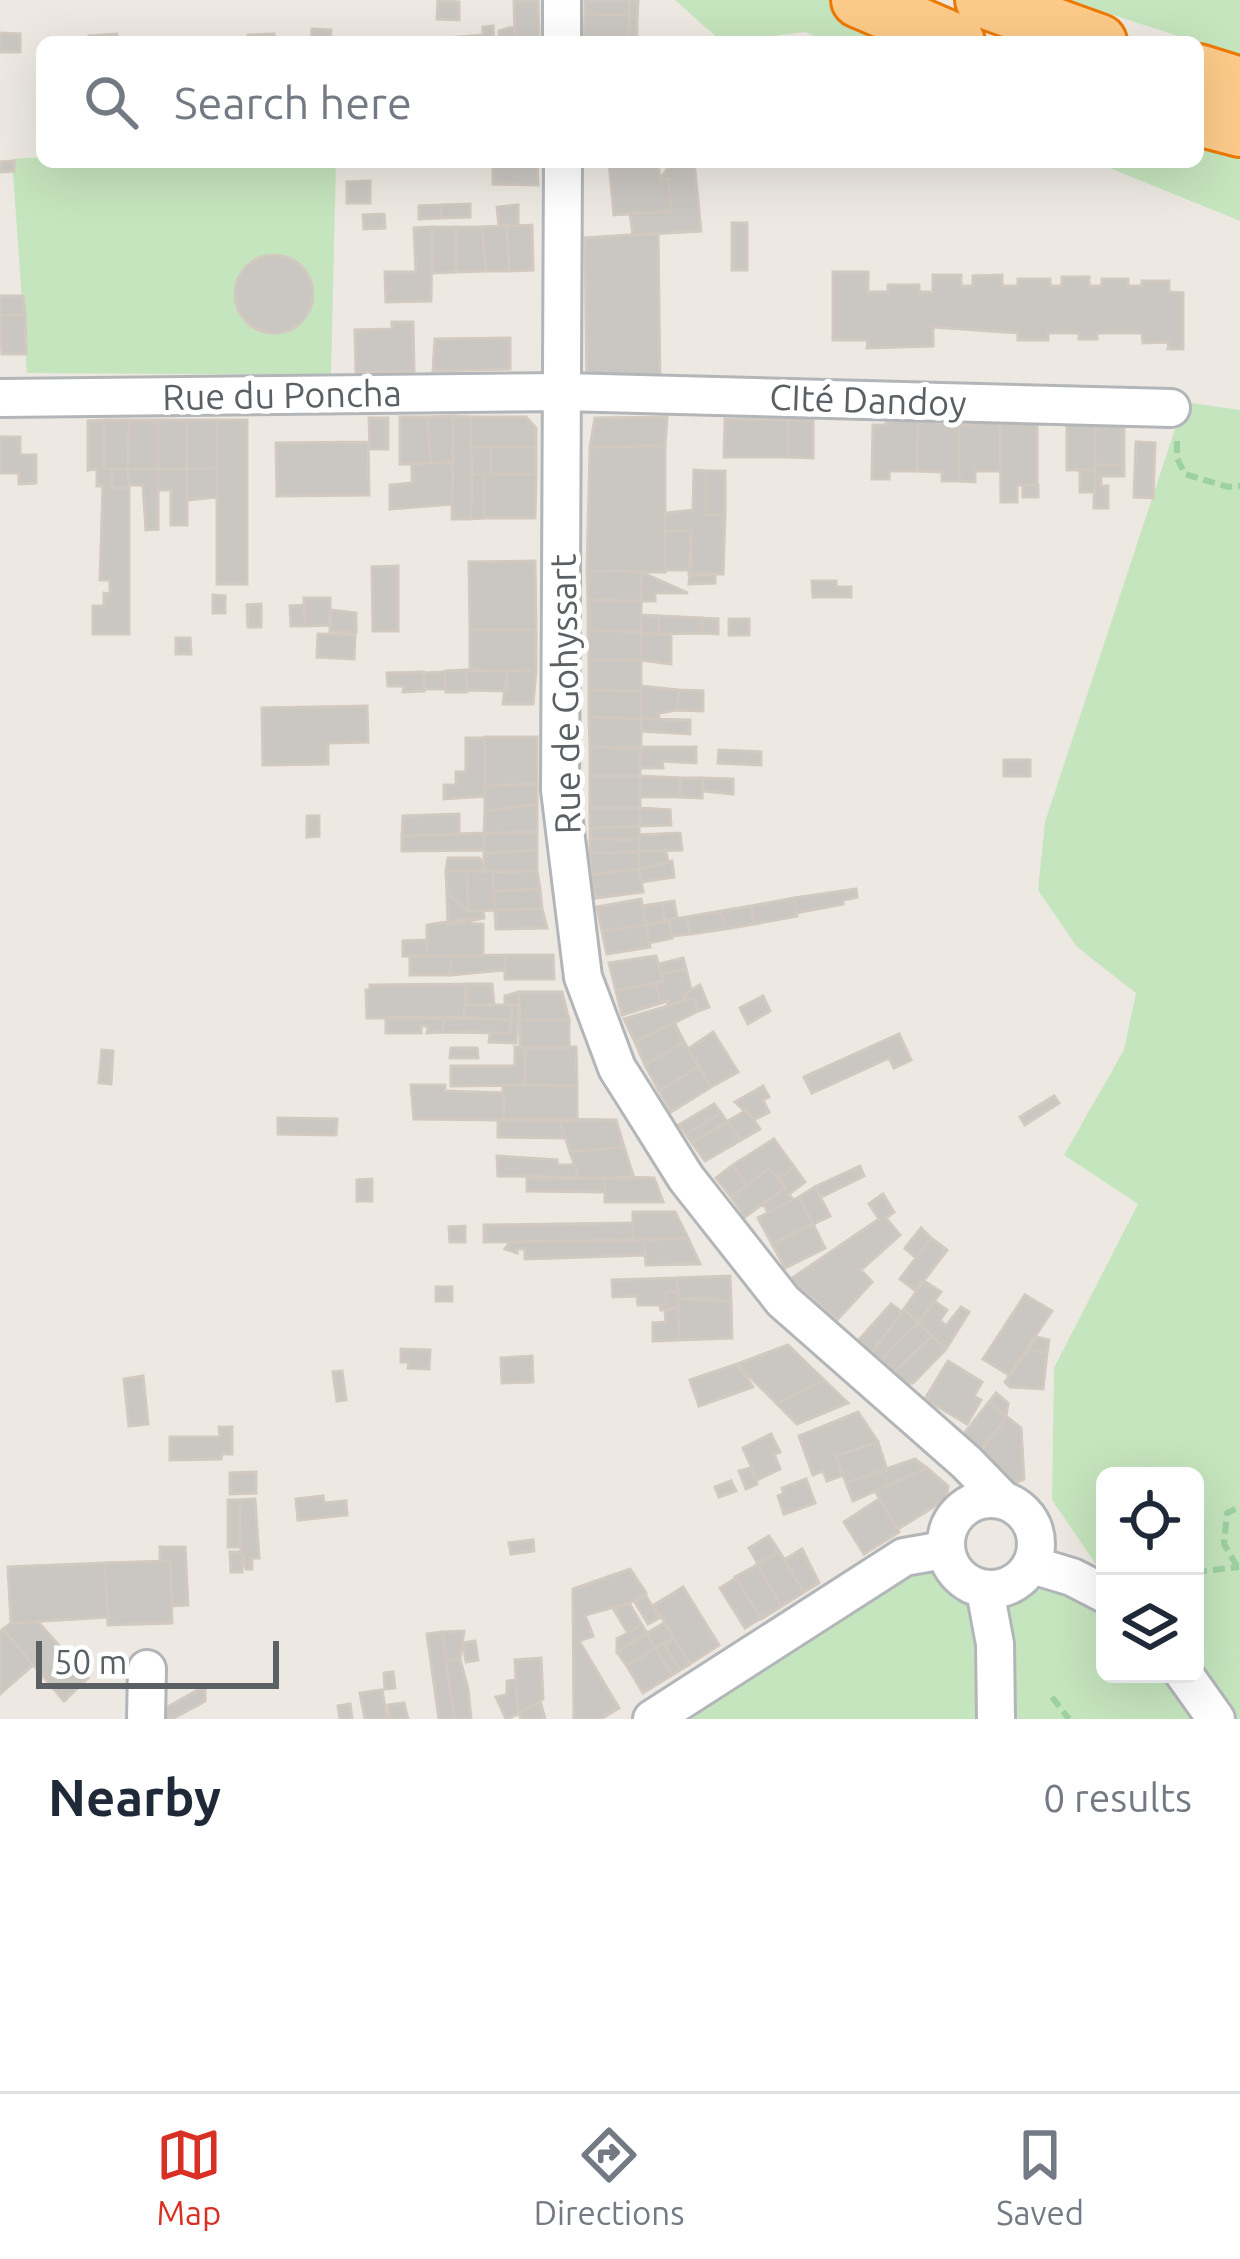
<!DOCTYPE html>
<html lang="en">
<head>
<meta charset="utf-8">
<style>
  body { margin:0; font-family:Ubuntu,sans-serif; background:#f6f6f7; color:#1f2937 }
  .controls { position:absolute; right:36px; bottom:36px; display:grid; overflow:hidden; border-radius:18px; box-shadow:0 12px 48px #0002 }
  .controls button { width:108px; height:108px; display:grid; place-items:center; padding:0; border:0; border-bottom:3px solid #e0e1e3; background:#fff; color:#1f2937; font:60px sans-serif }
  .scale { position:absolute; left:36px; bottom:30px; width:243px; box-sizing:border-box; padding-left:12px; border:6px solid #5a6063; border-top:0; font-size:33px; line-height:42px; white-space:nowrap; color:#5a6063; -webkit-text-stroke:9px #fff; paint-order:stroke }
  .list { margin:0; padding:0; list-style:none }
  h2 { display:flex; justify-content:space-between; align-items:center; height:156px; margin:0; padding:0 48px; font-size:51px }
  h2 small { font-size:39px; font-weight:400; color:#747a83 }
  .icon { flex:none; width:66px; height:66px; fill:none; stroke:currentColor; stroke-width:2; stroke-linecap:round; stroke-linejoin:round }
  .map { position:relative; flex:none; width:1240px; height:1719px; overflow:hidden }
  .search { position:absolute; background:#fff; box-shadow:0 12px 48px #0002; left:36px; right:36px; top:36px; height:132px; display:flex; align-items:center; gap:30px; box-sizing:border-box; padding:0 42px; border-radius:18px; color:#747a83; font-size:45px }
  .sheet { height:372px; background:#fff }
  nav { display:flex; justify-content:space-around; align-items:center; box-sizing:border-box; height:168px; border-top:3px solid #e0e1e3; background:#fff; font-size:33px; color:#747a83 }
  nav a { display:grid; justify-items:center; gap:6px }
  nav .on { color:#d93025 }
  .map>svg:first-child { display:block }
  .green { fill:#c5e5be }
  .building { fill:#cac6c1; stroke:#d2c9c0; stroke-width:3 }
  .lines { fill:none; stroke-linecap:round; stroke-linejoin:round }
  .minor-casing { stroke:#b3b6b9; stroke-width:42 }
  .highway-casing { stroke:#ee7901; stroke-width:60 }
  .path { stroke:#9dd0a2; stroke-width:6; stroke-dasharray:12 6; stroke-linecap:butt }
  .minor { stroke:#fff; stroke-width:36 }
  .highway { stroke:#fccb8a; stroke-width:54 }
  .labels { text-anchor:middle; stroke-width:10; stroke-linejoin:round; paint-order:stroke }
  .street-label { font-size:36px; fill:#5a6063; stroke:#fff }
</style>
</head>
<body>
<div class="map">
<svg width="1240" height="1719" viewBox="0 0 1240 1719">
  <rect width="100%" height="100%" fill="#ede9e2"/>
  <path class="green" d="M675 0H860L964 42H828L805 32 722 42Z
    M1067 0H1240V56Z
    M1198 136 1240 153V221L1095 162H1198Z
    M42 157V162H336L331 375 27 373 12 159Z
    M1184 402 1240 410V1719H657L920 1559 987 1597 1058 1563 1105 1585V1674H1194L1195 1476H1105V1570L1095 1563 1052 1500 1054 1368 1138 1204 1064 1155 1124 1050 1136 993 1077 947 1038 890 1045 822Z"/>
  <path class="building" d="M438 0 459 2V20L437 19Z
    M514 0H538L539 42H515Z
    M585 0H629V15L585 14Z
    M629 0H638L637 19 629 15Z
    M585 14 629 15V42H584Z
    M629 15 637 19V42H629Z
    M493 26 494 42H458L457 37 483 35V27Z
    M515 26V42H499V31Z
    M312 29 331 30 330 42H312Z
    M0 33 20 34V52H0Z
    M117 34V42H89V36Z
    M274 34V42H248V35Z
    M14 161V171L0 172V162Z
    M493 162H537L538 185 493 184Z
    M609 162H658L660 179H669L671 211 614 215Z
    M672 162H694L701 231 633 235 630 214 671 211 669 179H660Z
    M370 181V203H347V182Z
    M470 204V217L441 218V205Z
    M441 205V218L419 219V206Z
    M518 205V226H499L497 207Z
    M384 214 385 228 364 229 363 215Z
    M732 223H747V270H732Z
    M532 225 533 270 509 271 507 226Z
    M499 226H507L509 271H486L482 227Z
    M432 227H456V272L433 273Z
    M432 227 431 301 386 302 385 272H416L414 228Z
    M456 227H482L486 271 456 272Z
    M658 233 660 386 587 387 585 238Z
    M235 294a39 39 0 1 1 78 0a39 39 0 1 1-78 0Z
    M833 272H868V292H888V285H919V292H933V275H961V286H973V276L1002 275V286H1018V279H1050V286H1062V277H1089V286H1102V279H1128V286H1142V281H1169V292L1183 293V349H1168L1169 342 1143 343 1142 333H1097V339H1079V333H1048V340H1018V333L933 327V346L867 348 868 340H833Z
    M0 296H23L25 315H0Z
    M0 315H25L26 354H2Z
    M392 322H413L414 371 356 373 355 330 392 329Z
    M510 338V369L433 371 435 339Z
    M453 416V462L431 463 427 417Z
    M453 416 471 417V519H452Z
    M400 417H427L431 463 400 464Z
    M471 417H526L536 428V447H471Z
    M667 417 665 446 590 447 595 418Z
    M369 418H388V449H370Z
    M725 419 788 420V457H724Z
    M972 419H1000L1001 471H975V482L959 481V425H972Z
    M1000 419 1037 420V485H1017V502H1001Z
    M104 420H129L128 469H104Z
    M104 420V469H112V488H129V634H93V606H104V593L110 594V580H100L103 486H97V469L88 470V421Z
    M129 420H158V469H128Z
    M158 420H187V469H158Z
    M187 420H217V468L187 469Z
    M217 420H247V584H217Z
    M788 420H813V458L788 457Z
    M886 420H918L917 471H889V479H872L873 425H886Z
    M918 420 959 425V481H942V472L917 471Z
    M1067 422H1095V470H1067Z
    M1095 422H1124V465H1095Z
    M0 437H20V455H36V483L19 484V473H0Z
    M368 442 369 495 277 496 276 443Z
    M1136 442 1155 443 1153 498 1134 497Z
    M665 446V572L587 571 590 447Z
    M471 447H491V474H536L535 518H484V474H472Z
    M491 447H536V474H491Z
    M453 462 452 504 390 509V485L412 483V464Z
    M1095 465H1124V476H1101V486H1108V508H1094Z
    M217 468V497L187 500V469Z
    M112 469H128L129 488H112Z
    M128 469H158V529L146 530 143 485H129Z
    M158 469H187V525H171V490H158Z
    M694 470 706 471V515H725L723 574H689L691 531H665L666 513 693 510Z
    M1080 470H1095V492H1080Z
    M706 471H725V515H706Z
    M472 474H484V518L471 519Z
    M1023 485H1038V497H1023Z
    M665 531H691V570H665Z
    M535 561 536 630H470L469 562Z
    M398 566V631H373L372 567Z
    M587 571 641 572V601L588 600Z
    M641 572 688 593H655V601H641Z
    M690 575H715V583L689 584Z
    M812 581H836V587H851V597H813Z
    M213 595 225 596V613H213Z
    M304 598H330V625L305 626Z
    M588 600 641 601V632L588 630Z
    M261 604V627H248L247 605Z
    M305 605V626H291L290 606Z
    M331 610 356 613V632L330 631Z
    M641 615 659 616 658 634 641 633Z
    M659 616 702 618V633L658 634Z
    M702 618 718 619V634L702 633Z
    M729 619H749V635H729Z
    M470 630H536V670L470 671Z
    M588 630 641 632V660H589Z
    M641 633 671 635V664L641 660Z
    M318 634 355 635 354 659 317 657Z
    M176 638H190L191 654H176Z
    M589 660H641V691L589 690Z
    M466 670 507 671V691L467 690Z
    M466 670 467 692H446L445 671Z
    M536 670 533 704H503L507 671Z
    M424 672V691L403 692 404 686H388L387 673Z
    M445 672V689H424V673Z
    M641 686 679 690 677 710 659 713V719H641Z
    M589 690 641 691V719L589 717Z
    M679 690 703 691V711L677 710Z
    M367 706 368 742 328 743V764L263 765 262 708Z
    M589 717 641 719V748L590 747Z
    M641 719 690 720V734L641 731Z
    M485 737H537V784L485 786Z
    M466 738H485V796L444 799V785H456V772H466Z
    M590 747 640 749V776H590Z
    M642 747H696V763L662 761 663 768H640Z
    M719 750 761 752V765L718 763Z
    M1004 760H1030V776H1004Z
    M590 776H640V808H590Z
    M640 776 680 778V797H640Z
    M680 778H703L702 798 680 797Z
    M703 778 733 779V794L703 791Z
    M537 784V804L485 811V786Z
    M537 804V832L484 833 485 811Z
    M590 808H640L639 826 590 828Z
    M640 808 670 810 671 825 639 826Z
    M459 814V834L402 836 403 816Z
    M307 816H319V836L307 837Z
    M639 826V840L590 839V828Z
    M537 832V850L484 853V833Z
    M484 833V850L402 851V836Z
    M680 833 682 850 639 851V835Z
    M590 839 639 840V852L590 853Z
    M537 850V871L484 872V853Z
    M639 851H666L668 862 639 869Z
    M639 852V869L591 875 590 853Z
    M448 858H479L484 863V871H446Z
    M672 861 674 877 641 882 639 869Z
    M639 869 643 892 595 898 591 875Z
    M446 871H467L468 911 447 893Z
    M467 871 493 872 495 910 468 911Z
    M537 871 540 889 494 891 493 872Z
    M540 889 542 909 495 910 494 891Z
    M856 889 857 897 843 900V904L796 913 794 898Z
    M447 893 468 911H483L484 918 448 925Z
    M794 898 797 916 754 924 751 906Z
    M641 899 646 925 602 931 597 907Z
    M674 901 677 918 665 921 662 903Z
    M662 903 665 921 646 925 642 906Z
    M751 906 754 924 725 929 721 911Z
    M542 909 547 928 496 929 495 910Z
    M721 911 725 929 690 934 687 917Z
    M687 917 690 934 672 936 669 920Z
    M471 918 472 924H483V956H427V925Z
    M669 920 672 938 649 943 646 925Z
    M646 925 650 947 607 954 602 931Z
    M427 940V956H403V941Z
    M505 955H553L554 979H505Z
    M505 955V970L450 975 451 956Z
    M410 956H451L450 975H410Z
    M656 956 663 981 616 991 609 963Z
    M683 958 686 969 661 974 659 964Z
    M686 969 691 989 683 1001 667 1006 669 1000 661 1003 656 982 663 981 661 974Z
    M656 982 661 1003 622 1015 616 991Z
    M466 984H492L494 1005H466Z
    M466 984 464 1017 367 1018 366 990H370V985Z
    M700 985 709 1007 698 1011 694 998 683 1001 686 993Z
    M519 992H562L569 1020H520Z
    M519 992V1005H505V996Z
    M763 996 770 1011 748 1024 740 1008Z
    M694 998 698 1011 635 1042 624 1019Z
    M465 1005H512V1020L464 1017Z
    M512 1005H519L516 1043 489 1042 490 1033H510Z
    M386 1017 444 1019 443 1032 427 1033 428 1026H421V1033H386Z
    M444 1018 510 1020V1033L443 1032Z
    M520 1020H569V1048L520 1047Z
    M674 1022 684 1042 645 1065 635 1042Z
    M713 1032 738 1072 711 1087 688 1049Z
    M899 1034 911 1060 894 1068 889 1058 812 1093 804 1077Z
    M684 1042 699 1066 659 1091 645 1065Z
    M515 1047 525 1048V1085L451 1086V1066H515Z
    M576 1047 577 1086 525 1085V1048Z
    M451 1048H477L478 1058H450Z
    M102 1050 113 1051 111 1084 99 1083Z
    M699 1066 711 1087 671 1112 659 1091Z
    M411 1085H445V1091L503 1093 504 1120 414 1119Z
    M503 1085 577 1086V1121L504 1120Z
    M763 1086 769 1097 763 1100 769 1112 754 1120 735 1102Z
    M1054 1096 1059 1103 1025 1125 1020 1117Z
    M714 1104 721 1113 686 1134 679 1125Z
    M747 1110 760 1129 741 1140 728 1121Z
    M721 1113 727 1122 692 1143 686 1134Z
    M278 1118 337 1119 336 1135 278 1134Z
    M498 1119H559L565 1138 498 1137Z
    M559 1119 616 1120 624 1147 570 1152Z
    M728 1121 741 1140 705 1161 692 1143Z
    M774 1139 794 1167 778 1179 770 1168 747 1185 733 1165Z
    M624 1147 634 1178H579L570 1152Z
    M497 1156 557 1160V1165H575L579 1177 498 1176Z
    M733 1165 747 1185 731 1197 716 1178Z
    M860 1166 864 1176 821 1197 815 1187Z
    M794 1167 805 1182 789 1194 793 1200 768 1212 763 1204 785 1188 778 1179Z
    M770 1168 785 1188 745 1217 731 1197Z
    M620 1177 654 1178 663 1202H605V1179Z
    M527 1178 605 1179V1192L527 1191Z
    M372 1179V1201H357V1180Z
    M815 1187 830 1216 813 1224 799 1197Z
    M883 1194 894 1212 886 1218 900 1235 861 1270 872 1282 837 1320 791 1279 879 1219 869 1204Z
    M799 1197 813 1224 772 1244 758 1218Z
    M633 1212H675L688 1238 633 1240Z
    M633 1223V1240L484 1242V1225Z
    M813 1224 825 1248 785 1268 772 1244Z
    M465 1226V1242H450L449 1227Z
    M921 1228 931 1238 916 1258 905 1248Z
    M688 1238 700 1264 646 1265 644 1240Z
    M931 1238 947 1250 916 1291 900 1279Z
    M644 1240 645 1255 525 1259V1249H517V1253L505 1249 510 1242Z
    M730 1276 731 1302 678 1299 677 1278Z
    M677 1278 678 1291 666 1292V1305H638L637 1296 613 1297 612 1280Z
    M924 1281 941 1292 918 1323 904 1309Z
    M436 1287H452V1301H436Z
    M678 1291V1307L661 1310 660 1305H666V1292Z
    M1025 1295 1052 1311 1009 1375 983 1359Z
    M704 1298 731 1302 732 1338 679 1340 678 1299Z
    M934 1301 947 1310 940 1320 946 1326 961 1307 969 1312 946 1349 918 1323Z
    M891 1304 902 1312 872 1352 859 1340Z
    M678 1307 679 1340 653 1341V1323L666 1322 665 1311Z
    M904 1309 918 1323 881 1360 872 1352Z
    M918 1323 932 1336 894 1372 881 1360Z
    M932 1336 946 1349 913 1383H905L894 1372Z
    M1036 1337 1049 1340 1047 1353 1029 1349Z
    M788 1345 824 1380 777 1404 737 1364Z
    M401 1349 430 1350 429 1369 408 1368 409 1362H401Z
    M1029 1349 1047 1353 1043 1389 1010 1387 1005 1382Z
    M532 1356 533 1382 502 1383 501 1358Z
    M948 1361 982 1382 974 1396 981 1400 967 1424 925 1399Z
    M737 1364 753 1387 699 1406 690 1380Z
    M342 1371 346 1400 337 1401 333 1372Z
    M143 1376 148 1424 129 1426 124 1379Z
    M824 1380 848 1403 797 1424 777 1404Z
    M996 1393 1008 1403 1006 1416 989 1402Z
    M989 1402 1007 1417 977 1455 959 1440Z
    M858 1412 878 1442 836 1456 843 1475 827 1481 823 1471 813 1475 799 1436Z
    M1007 1417 1021 1428 1024 1479 1013 1484 977 1455Z
    M219 1427H232V1454H222L221 1459 170 1460V1437H220Z
    M771 1434 780 1452 774 1454 780 1469 757 1480 743 1448Z
    M878 1442 887 1470 846 1483 836 1456Z
    M915 1459 927 1468 853 1501 846 1483Z
    M750 1468 757 1484 746 1489 739 1471Z
    M927 1468 948 1486 946 1499 898 1529 875 1491Z
    M256 1472V1493L230 1494V1473Z
    M806 1479 815 1503 784 1514 778 1496 784 1493 782 1488Z
    M731 1481 736 1491 719 1497 715 1487Z
    M323 1496 324 1503 346 1501 347 1515 298 1520 296 1499Z
    M255 1499 259 1558H252V1569H246L241 1552 239 1500Z
    M879 1499 899 1532 864 1554 844 1522Z
    M228 1500H239L240 1547H228Z
    M769 1536 779 1551 758 1564 749 1548Z
    M533 1540 534 1551 511 1554 509 1543Z
    M160 1547H185L188 1605 172 1606 170 1561H160Z
    M802 1549 819 1583 804 1592 784 1560Z
    M779 1551 804 1592 782 1606 757 1564Z
    M230 1552H241L246 1562H242V1572H231Z
    M170 1561 172 1623 108 1625 105 1563Z
    M105 1563 108 1617 11 1623 8 1567Z
    M757 1565 782 1606 761 1619 735 1577Z
    M630 1569 646 1593 629 1603 585 1615 593 1636 579 1641 619 1708 601 1719H574L573 1589Z
    M736 1578 761 1618 745 1628 720 1588Z
    M683 1587 719 1645 690 1664 654 1605Z
    M646 1596 659 1618 648 1624 635 1602Z
    M629 1603 642 1625 628 1633 614 1610Z
    M38 1622 88 1678 64 1701 3 1629 11 1623Z
    M664 1623 674 1639 655 1648 647 1633Z
    M642 1625 647 1633 617 1652V1639Z
    M3 1629 33 1665 0 1694V1632Z
    M464 1631 460 1659 446 1661 442 1632Z
    M442 1632 451 1697 455 1719H439L427 1634Z
    M647 1633 655 1648 627 1666 617 1652Z
    M674 1639 690 1664 680 1670 663 1643Z
    M475 1641 478 1660 466 1662 463 1643Z
    M663 1643 680 1670 672 1675 655 1648Z
    M655 1648 672 1675 643 1693 627 1666Z
    M541 1658 543 1699 518 1714 515 1660Z
    M460 1659 468 1689 471 1719H455L451 1697 446 1661Z
    M393 1672 395 1688 385 1689 384 1673Z
    M516 1680 518 1714 506 1719 496 1697 507 1695V1681Z
    M205 1686V1701L172 1719H163L162 1710Z
    M382 1690 387 1719H365L360 1693Z
    M540 1701 545 1719H521L519 1713Z
    M404 1703 408 1719H390L388 1705Z
    M350 1704 352 1719H340L338 1706Z"/>
  <g class="lines">
    <defs>
      <path id="minor" d="M562 0V42
        M563 162 560 790 583 977 617 1068 636 1098 686 1178 783 1301 966 1462 1003 1500
        M0 398 564 392 1171 408
        M946 1544a45 45 0 1 1 90 0a45 45 0 1 1-90 0Z
        M1032 1565 1072 1577 1105 1594
        M985 1590 995 1644 996 1719
        M1184 1674 1216 1719
        M146 1719 147 1669
        M652 1719 904 1557 944 1550"/>
      <path id="highway" d="M859 0 957 42
        M983 0 1099 42
        M1198 72 1240 85
        M1198 118 1240 129"/>
    </defs>
    <use href="#minor" class="minor-casing"/>
    <use href="#highway" class="highway-casing"/>
    <path class="path" d="M1177 441V458L1185 474 1228 487 1240 486
      M1237 1566 1224 1544 1227 1513 1240 1507
      M1195 1572 1239 1567
      M1052 1697 1069 1719"/>
    <use href="#minor" class="minor"/>
    <use href="#highway" class="highway"/>
  </g>
  <g class="labels">
    <g class="street-label">
      <text transform="translate(282 395) rotate(-1)" y="13">Rue du Poncha</text>
      <text transform="translate(868 400) rotate(2)" y="13">CIté Dandoy</text>
      <text transform="translate(565 694) rotate(-91)" y="13">Rue de Gohyssart</text>
    </g>
  </g>
</svg>
<div class="controls">
<button><svg class="icon" aria-label="locate" viewBox="0 0 24 24"><circle cx="12" cy="12" r="6"/><path d="M12 2v4M12 18v4M2 12h4M18 12h4"/></svg></button>
<button><svg class="icon" aria-label="layers" viewBox="0 0 24 24"><path d="M12 4l9 5-9 5-9-5zM3 14l9 5 9-5"/></svg></button>
</div>
<div class="scale">50 m</div>
<div class="search"><svg class="icon" aria-label="search" viewBox="0 0 24 24"><circle cx="10" cy="10" r="6"/><path d="M15 15l6 6"/></svg>Search here</div>
</div>
<section class="sheet">
<h2>Nearby<small>0 results</small></h2>
<ul class="list">
</ul>
</section>
<nav>
<a class="on"><svg class="icon" aria-label="map" viewBox="0 0 24 24"><path d="M3 6l6-2 6 2 6-2v14l-6 2-6-2-6 2zM9 4v14M15 6v14"/></svg>Map</a>
<a><svg class="icon" aria-label="directions" viewBox="0 0 24 24"><path d="M12 3l9 9-9 9-9-9zM9 14v-3h6M13 9l2 2-2 2"/></svg>Directions</a>
<a><svg class="icon" aria-label="saved" viewBox="0 0 24 24"><path d="M7 4h10v16l-5-4-5 4z"/></svg>Saved</a>
</nav>
</body>
</html>
